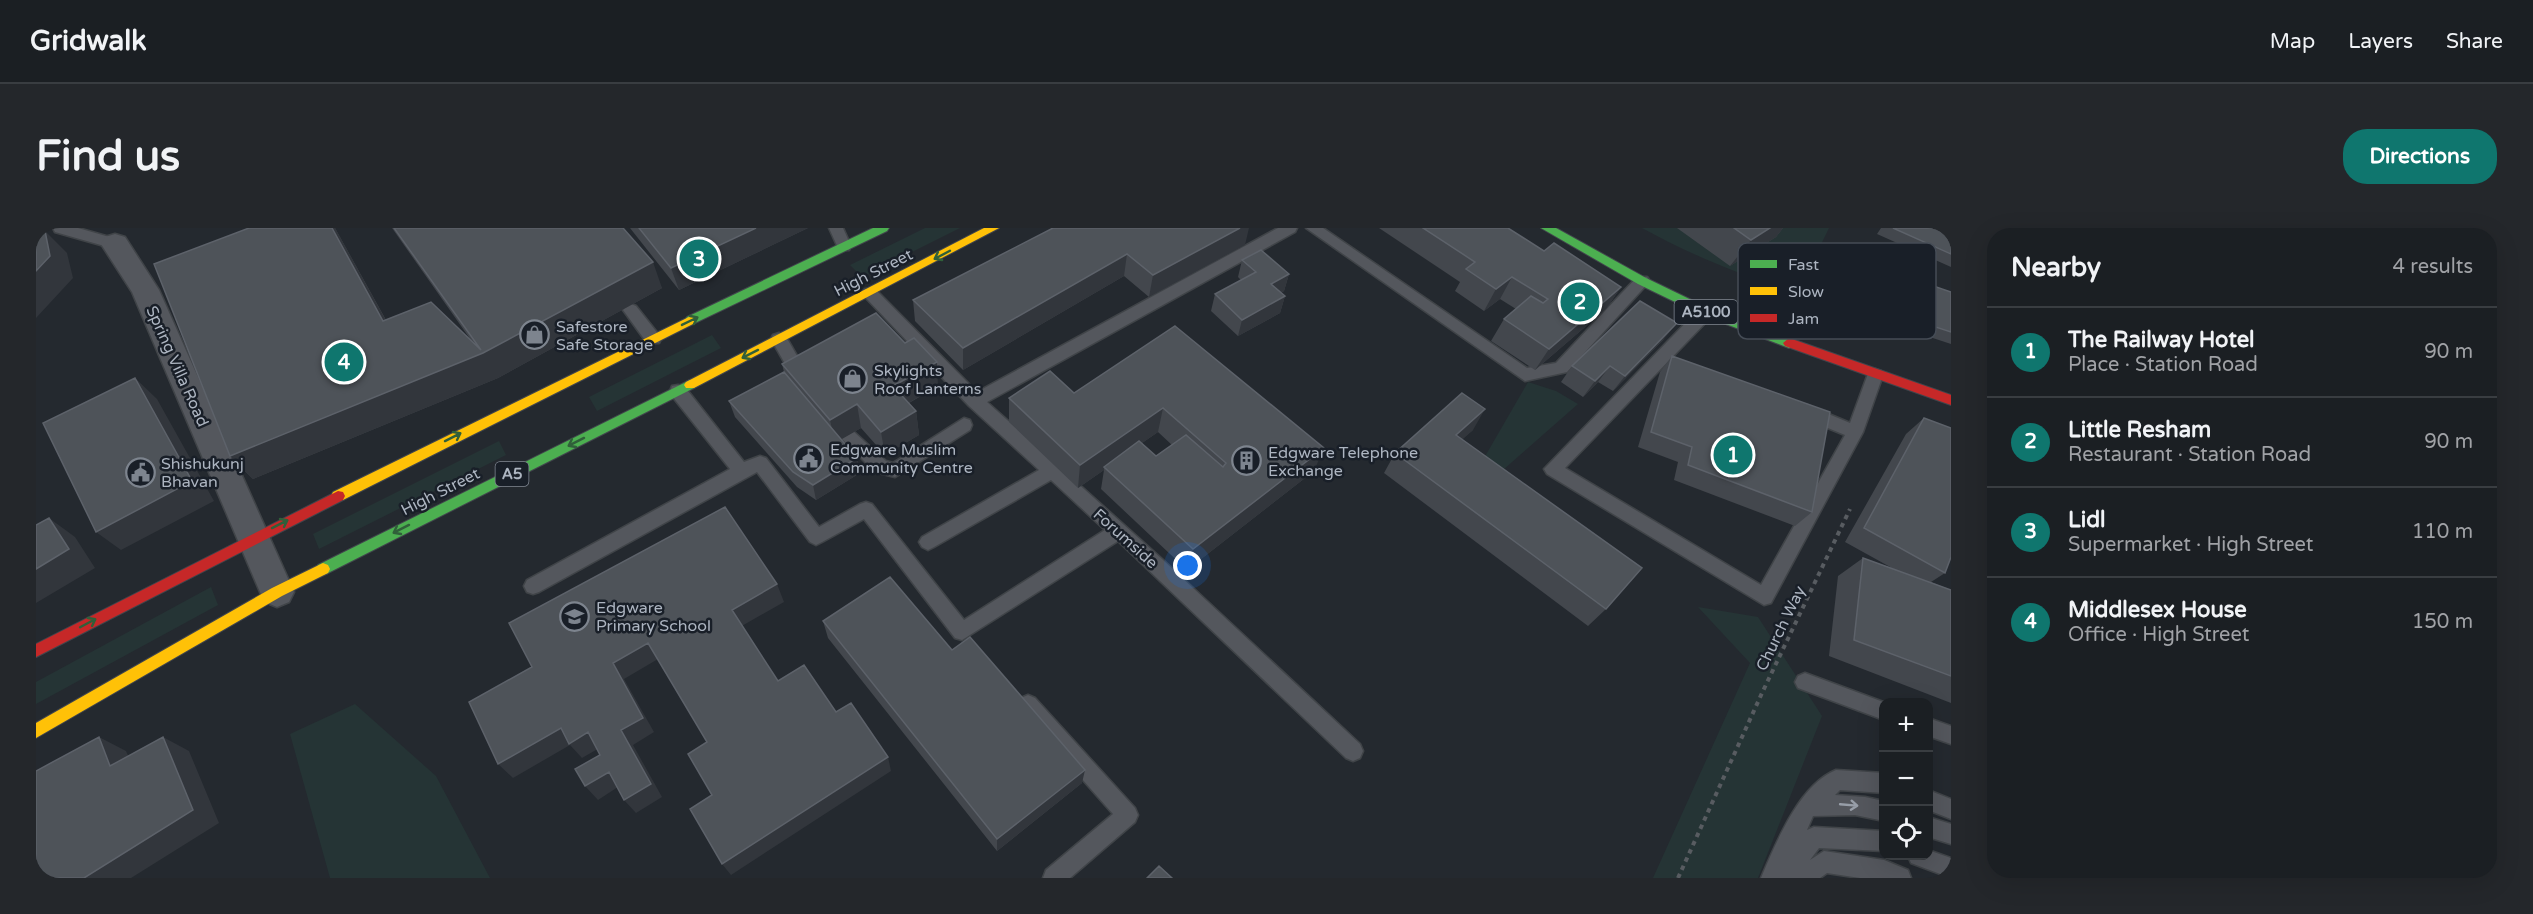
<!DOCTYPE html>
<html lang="en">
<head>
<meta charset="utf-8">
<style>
  body { margin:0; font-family:"Varela Round",sans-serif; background:#24272b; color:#f1f3f6 }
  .controls { position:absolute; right:18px; bottom:18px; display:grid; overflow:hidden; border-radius:12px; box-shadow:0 6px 24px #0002 }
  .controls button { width:54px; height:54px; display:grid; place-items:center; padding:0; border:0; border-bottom:2px solid #393d41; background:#1b1f23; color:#f1f3f6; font:30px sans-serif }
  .you { position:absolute; left:1152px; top:338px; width:21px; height:21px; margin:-15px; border:4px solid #fff; border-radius:50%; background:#1a73e8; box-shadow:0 0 0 9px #1a73e833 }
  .badge { display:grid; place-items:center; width:39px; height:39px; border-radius:50%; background:#0f766e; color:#fff; font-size:20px; font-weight:700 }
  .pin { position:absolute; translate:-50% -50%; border:3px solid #fff; box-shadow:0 2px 6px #0006 }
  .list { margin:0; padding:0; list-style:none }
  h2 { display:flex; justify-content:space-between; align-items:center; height:78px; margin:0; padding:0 24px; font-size:26px }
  h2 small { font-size:20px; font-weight:400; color:#a0a2a6 }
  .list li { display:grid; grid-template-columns:39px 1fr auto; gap:18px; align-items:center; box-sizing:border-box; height:90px; padding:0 24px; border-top:2px solid #393d41 }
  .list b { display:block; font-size:22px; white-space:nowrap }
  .list p { margin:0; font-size:20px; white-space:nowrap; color:#a0a2a6 }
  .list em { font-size:20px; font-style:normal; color:#a0a2a6 }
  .icon { flex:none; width:33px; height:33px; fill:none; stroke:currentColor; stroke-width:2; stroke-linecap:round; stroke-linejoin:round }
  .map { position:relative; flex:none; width:1915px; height:650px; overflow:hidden; border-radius:24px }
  header { display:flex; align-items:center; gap:36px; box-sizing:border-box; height:84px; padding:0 30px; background:#1b1f23; border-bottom:2px solid #393d41 }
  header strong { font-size:28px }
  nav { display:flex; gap:33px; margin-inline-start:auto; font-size:21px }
  .intro { display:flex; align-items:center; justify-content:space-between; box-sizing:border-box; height:144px; padding:0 36px }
  h1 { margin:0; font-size:42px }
  .button { padding:15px 27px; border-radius:24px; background:#0f766e; color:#fff; font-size:21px; font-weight:700 }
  main { display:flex; gap:36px; padding:0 36px }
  aside { flex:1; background:#1b1f23; border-radius:24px; box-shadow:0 6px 24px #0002 }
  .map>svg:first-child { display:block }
  .green { fill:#253435 }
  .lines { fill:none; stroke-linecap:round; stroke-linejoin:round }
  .lane-casing { stroke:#404448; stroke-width:3 }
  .street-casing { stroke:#404448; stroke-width:3 }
  .fast-casing { stroke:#41454c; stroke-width:2 }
  .slow-casing { stroke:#41454c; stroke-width:2 }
  .jam-casing { stroke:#41454c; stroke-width:2 }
  .path { stroke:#585c61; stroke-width:4; stroke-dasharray:4.5 4.5; stroke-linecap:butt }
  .lane { fill:#54575d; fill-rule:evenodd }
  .street { fill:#54575d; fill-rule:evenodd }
  .fast { fill:#4caf50; fill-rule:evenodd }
  .slow { fill:#ffc107; fill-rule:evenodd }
  .jam { fill:#c62828; fill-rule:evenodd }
  .wall { fill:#43474d; fill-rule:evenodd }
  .shaded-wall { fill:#32363c }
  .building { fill:#4e5359; stroke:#5d626a; stroke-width:1.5 }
  .oneway { stroke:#30603a }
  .oneway2 { stroke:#979ea8 }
  .labels { text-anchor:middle; stroke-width:5; stroke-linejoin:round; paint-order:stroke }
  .shield { fill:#191f28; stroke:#818893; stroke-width:1.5 }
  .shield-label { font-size:15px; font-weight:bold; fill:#adb5c1 }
  .street-label { font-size:16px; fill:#adb5c1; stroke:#191f28 }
  .poi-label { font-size:16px; fill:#adb5c1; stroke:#191f28; text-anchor:start }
  .key { fill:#191f28; stroke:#454c56; stroke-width:1.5 }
  .key-label { font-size:16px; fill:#adb5c1 }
</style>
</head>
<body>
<header>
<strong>Gridwalk</strong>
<nav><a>Map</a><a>Layers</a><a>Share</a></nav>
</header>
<div class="intro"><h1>Find us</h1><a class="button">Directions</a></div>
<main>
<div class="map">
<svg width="1915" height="650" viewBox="0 0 1915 650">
  <rect width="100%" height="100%" fill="#24292f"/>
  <path class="green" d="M889 0H924L826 49 814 37Z
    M1606 0H1793L1762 64C1712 51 1651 25 1606 0Z
    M676 107 685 120 561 183 553 169Z
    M1492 154 1520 163 1542 176 1459 249 1444 237Z
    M463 213 470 227 283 321 277 306Z
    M175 359 182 377 0 476V454Z
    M1662 379 1722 389 1786 488 1722 650H1617L1714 435Z
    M319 476 400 548 454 650H294L254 506Z"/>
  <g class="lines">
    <defs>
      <path id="lane" d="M17 0H42L84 12 86 16 79 21 19 4Z
        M793 0H807L815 18 813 22H803Z
        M1242 0H1261L1259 4 951 174 1126 331 1324 516 1327 523 1324 530 1317 533 1310 530 1082 313 926 412 919 410 828 291 786 314 780 317 774 314 721 244 503 364 497 366 491 364 488 358 491 352 694 241 636 168 634 163 636 158 642 157 648 158 708 234 724 228 730 230 783 299 824 276 830 274 836 276 928 392 1069 302 1015 252 898 319 892 322 886 319 883 314 886 309 1003 242 933 178 829 69 826 65 829 61H839L941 164Z
        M1270 0H1287L1491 140 1520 135 1601 49H1611L1614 53 1531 144 1489 153Z
        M595 76 600 78 623 107 625 111 623 115H611L590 86 587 82 590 78Z
        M1670 78 1676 80 1678 84 1676 88 1529 240 1725 357 1809 207 1765 189 1763 184 1765 179 1771 177 1814 195 1833 143 1839 141 1845 143 1847 147 1827 204 1735 375 1728 377 1511 246 1508 241 1664 80Z
        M743 105 749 107 772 147 774 151 772 155 766 157 760 155 735 111 737 107Z
        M928 190 934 192 936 197 934 202 859 249 839 244 803 208 805 203 811 201 817 203 850 233 857 235Z
        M1769 445 1850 475H1848V492L1762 460 1759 454 1762 448Z
        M992 467 999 470 1099 580 1102 587 1099 594 1034 650H1007L1010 642 1077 586 985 482 982 476 985 470Z
        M1892 490 1915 498V516L1892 508Z
        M1800 542 1848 545V565L1804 562 1799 567 1829 569 1848 573V593L1819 587 1777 588 1771 602 1778 599 1848 603V623L1783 620 1774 632 1788 623 1848 632 1872 642 1875 650H1824L1791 645 1784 650H1725C1740 615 1763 557 1800 542Z
        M1892 562 1915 571V591L1892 582Z
        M1892 589 1915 596V616L1892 609Z
        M1892 622 1915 630V650L1875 635 1872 628H1892Z"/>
      <path id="street" d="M79 6 89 9 123 62 258 364 253 374 241 379 229 374 224 364 96 64 65 16 69 9Z"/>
      <path id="fast" d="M837 0H853L851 3 659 95 655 96 649 92 651 89Z
        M1505 0H1520L1610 50 1674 81 1757 112 1759 115 1753 120 1666 87 1602 56Z
        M654 152 660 157 658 160 292 345 287 347 282 345 280 341 282 337Z"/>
      <path id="slow" d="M948 0H963L658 160H650L648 157 650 154Z
        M655 88 661 92 659 95 307 272H297L295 268 297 264Z
        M287 335 292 337 294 341 292 345 246 368 0 510V495L236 360Z"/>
      <path id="jam" d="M1753 110 1915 167V177L1749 118 1747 115Z
        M302 263 307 264 309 268 307 272 0 429V416Z"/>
    </defs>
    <use href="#lane" class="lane-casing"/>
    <use href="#street" class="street-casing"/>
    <use href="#fast" class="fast-casing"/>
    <use href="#slow" class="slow-casing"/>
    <use href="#jam" class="jam-casing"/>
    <path class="path" d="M1642 650 1726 465 1814 281"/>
    <use href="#lane" class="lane"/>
    <use href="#street" class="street"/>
    <use href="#fast" class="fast"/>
    <use href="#slow" class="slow"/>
    <use href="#jam" class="jam"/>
  </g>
  <path class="wall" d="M213 0H299L350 92 437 115 356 0H587L626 60 462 150 217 251 194 228Z
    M594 0H772L643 62Z
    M1017 0 1209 17 1113 69 1088 48 927 142 879 93 877 72Z
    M1343 0H1472L1508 23 1585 59 1570 81 1499 142 1455 113 1468 91 1480 81 1464 71 1448 83 1419 63 1424 54Z
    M1641 0H1747L1740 9 1694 38Z
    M1845 0H1915V39L1841 6Z
    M1805 20 1833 36 1915 64V116L1769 68 1797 30Z
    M1206 32 1253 46 1248 63 1245 65 1249 68 1244 85 1202 108 1175 83 1179 66 1205 52 1202 49Z
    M1139 98 1278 243 1151 342 1065 261 1068 242 1042 260 973 194V170L1038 165ZM1122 204 1136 217 1120 228 1106 215Z
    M1628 111 1577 163 1562 154 1547 169 1525 154 1536 138Z
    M1636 128 1776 284 1759 298 1638 252 1642 234 1602 219 1624 144Z
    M746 136 902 158 873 175 880 183 883 207 849 227 825 200 805 211 821 230 824 245 780 272 761 259 699 189 693 173 748 144Z
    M1888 190 1909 345 1895 354 1915 362V475L1793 428 1802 348 1827 330 1856 340 1809 314 1870 206Z
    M1437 202 1426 211 1570 381 1552 398 1348 245 1359 225Z
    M787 393 916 422 1046 555 961 623 792 410Z"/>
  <path class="shaded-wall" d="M296 0H299L364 118 347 93Z
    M720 0H772L643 62 635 40Z
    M1204 0H1213L1209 17 1113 69 1117 47Z
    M1734 0H1747L1740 9 1694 38 1715 12Z
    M9 3 31 25 37 50 0 90V43Z
    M1091 26 1088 48 927 142V120Z
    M617 34 626 60 462 150 217 251 194 228 447 125Z
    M1253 46 1248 63 1230 73 1235 56Z
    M1476 49 1464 71 1448 83 1460 61Z
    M1585 59 1570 81 1499 142 1513 121Z
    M1249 68 1244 85 1202 108 1206 92Z
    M1641 95 1628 111 1577 163 1589 148Z
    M901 134 902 158 860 182 857 158Z
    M1574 138 1562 154 1547 169 1559 153Z
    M99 150 121 171 178 273 85 322 60 304Z
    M821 176 825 200 799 215 794 192Z
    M1127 180 1122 204 1070 240 1068 239V242L1042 260 1044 237Z
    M1449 181 1437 202 1408 228 1420 207Z
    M880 183 883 207 849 227 845 204Z
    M1288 220 1278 243 1151 342 1157 321Z
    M821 230 824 245 780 272 777 257Z
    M13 290 39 309 59 340 0 375V341Z
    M741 356 748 374 704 399 696 382Z
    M612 415 622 431 588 451 618 504 597 517 626 569 600 585 588 572 585 502 577 435Z
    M525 500 552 504 565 519 546 530 534 517 477 550 462 536Z
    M63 509 90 523 102 551 74 538Z
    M127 509 153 523 183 595 95 650H48Z
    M852 529 855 543 695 647 686 636Z
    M1049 542 1046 555 961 623V611Z
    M573 544 585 557 562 572 549 558Z"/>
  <path class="building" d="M213 0H296L347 93 395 74 445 122 358 0H587L617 34 447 125 194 228 118 36Z
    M603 0H720L635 40Z
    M1017 0H1204L1117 47 1091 26 927 120 877 72Z
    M1387 0H1472L1508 23 1518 15 1585 59 1513 121 1468 91 1495 68 1507 75 1512 71 1476 49 1460 61 1430 41 1439 34Z
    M1698 0H1734L1715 12Z
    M1857 0H1915V26Z
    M0 1 9 3 14 28 0 43Z
    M1805 20 1834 31 1833 36 1915 64V104L1777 59Z
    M1225 22 1253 46 1235 56 1249 68 1206 92 1179 66 1220 44 1206 32Z
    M1604 73 1641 95 1589 148 1574 138 1559 153 1536 138Z
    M840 85 869 115 878 110 901 134 857 158 880 183 845 204 821 176 794 192 746 136Z
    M1139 98 1288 220 1157 321 1068 239 1103 213 1120 228 1150 207 1187 239 1190 235 1127 180 1044 237 973 170 1014 143 1038 165Z
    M1636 128 1794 184 1776 284 1652 237 1656 219 1615 204Z
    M748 144 821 230 777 257 757 244 693 173Z
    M99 150 156 253 60 304 7 195Z
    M1426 165 1449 181 1420 207 1606 340 1570 381 1359 225Z
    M1888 190 1915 200V329L1909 345 1828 300Z
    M689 279 741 356 696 382 742 453 768 437 800 484 815 475 852 529 686 636 654 581 676 567 652 526 671 514 612 415 577 435 607 490 585 502 615 556 588 572 573 544 549 558 539 541 564 527 552 504 533 516 525 500 462 536 433 474 496 439 473 395Z
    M13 290 33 321 0 341V297Z
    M1827 330 1915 362V448L1818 412Z
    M854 349 916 422 934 409 1049 542 961 611 787 393Z
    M63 509 74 538 127 509 157 582 48 650H0V543Z
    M1123 638 1136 650H1111Z"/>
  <defs><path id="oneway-shaft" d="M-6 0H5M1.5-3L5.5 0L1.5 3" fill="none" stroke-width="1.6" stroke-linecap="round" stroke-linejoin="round" transform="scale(1.5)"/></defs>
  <g class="oneway">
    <use href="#oneway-shaft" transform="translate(906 27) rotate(152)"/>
    <use href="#oneway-shaft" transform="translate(654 93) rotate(-26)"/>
    <use href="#oneway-shaft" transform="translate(714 126) rotate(153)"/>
    <use href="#oneway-shaft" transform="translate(417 209) rotate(-27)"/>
    <use href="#oneway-shaft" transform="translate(540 214) rotate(153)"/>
    <use href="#oneway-shaft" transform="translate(244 296) rotate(-27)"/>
    <use href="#oneway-shaft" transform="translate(365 301) rotate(153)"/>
    <use href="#oneway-shaft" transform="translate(52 395) rotate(-28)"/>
  </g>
  <use class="oneway2" href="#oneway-shaft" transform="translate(1813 577) rotate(5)"/>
  <defs>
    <symbol id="shop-ring" viewBox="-11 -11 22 22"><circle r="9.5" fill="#191f28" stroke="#7d848e" stroke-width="1.5"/><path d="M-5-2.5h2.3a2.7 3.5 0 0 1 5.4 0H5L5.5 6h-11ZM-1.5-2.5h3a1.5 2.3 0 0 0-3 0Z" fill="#7d848e"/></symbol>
    <symbol id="civic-ring" viewBox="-11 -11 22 22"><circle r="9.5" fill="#191f28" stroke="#7d848e" stroke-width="1.5"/><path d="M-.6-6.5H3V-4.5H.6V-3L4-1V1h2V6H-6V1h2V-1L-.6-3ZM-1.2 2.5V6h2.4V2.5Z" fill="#7d848e"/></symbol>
    <symbol id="building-ring" viewBox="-11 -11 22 22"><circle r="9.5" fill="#191f28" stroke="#7d848e" stroke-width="1.5"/><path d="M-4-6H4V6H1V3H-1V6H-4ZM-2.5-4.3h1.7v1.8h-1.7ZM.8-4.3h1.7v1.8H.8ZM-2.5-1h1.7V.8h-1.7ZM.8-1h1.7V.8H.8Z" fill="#7d848e"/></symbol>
    <symbol id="school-ring" viewBox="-11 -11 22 22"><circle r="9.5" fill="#191f28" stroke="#7d848e" stroke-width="1.5"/><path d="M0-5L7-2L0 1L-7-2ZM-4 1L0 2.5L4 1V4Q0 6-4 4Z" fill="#7d848e"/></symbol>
  </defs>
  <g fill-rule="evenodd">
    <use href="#shop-ring" x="482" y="90" width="33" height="33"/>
    <use href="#shop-ring" x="800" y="134" width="33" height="33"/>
    <use href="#civic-ring" x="756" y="214" width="33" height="33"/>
    <use href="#building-ring" x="1194" y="216" width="33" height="33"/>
    <use href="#civic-ring" x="88" y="228" width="33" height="33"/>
    <use href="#school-ring" x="522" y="372" width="33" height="33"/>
  </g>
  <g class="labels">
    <g class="shield">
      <rect x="1638.5" y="72" width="63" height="24" rx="4.5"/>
      <rect x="459.5" y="234" width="33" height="24" rx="4.5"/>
    </g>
    <g class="shield-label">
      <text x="1670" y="89">A5100</text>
      <text x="476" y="251">A5</text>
    </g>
    <g class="street-label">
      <text transform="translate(837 44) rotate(-27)" y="6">High Street</text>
      <text transform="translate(142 138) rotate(66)" y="6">Spring Villa Road</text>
      <text transform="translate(404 263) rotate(-27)" y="6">High Street</text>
      <text transform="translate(1090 310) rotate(42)" y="6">Forumside</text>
      <text transform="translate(1744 400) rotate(-64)" y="6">Church Way</text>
    </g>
    <g class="poi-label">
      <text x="520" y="104">Safestore<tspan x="520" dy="18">Safe Storage</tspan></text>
      <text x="838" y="148">Skylights<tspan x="838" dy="18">Roof Lanterns</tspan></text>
      <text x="794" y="227">Edgware Muslim<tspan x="794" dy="18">Community Centre</tspan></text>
      <text x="1232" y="230">Edgware Telephone<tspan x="1232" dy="18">Exchange</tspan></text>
      <text x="125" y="241">Shishukunj<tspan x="125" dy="18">Bhavan</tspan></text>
      <text x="560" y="385">Edgware<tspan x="560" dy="18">Primary School</tspan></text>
    </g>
  </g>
  <rect x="1702" y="15" width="198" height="96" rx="9" class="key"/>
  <rect x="1714" y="32" width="27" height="8" fill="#4caf50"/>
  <rect x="1714" y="59" width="27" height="8" fill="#ffc107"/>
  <rect x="1714" y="86" width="27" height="8" fill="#c62828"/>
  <g class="key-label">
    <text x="1752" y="42">Fast</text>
    <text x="1752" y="69">Slow</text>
    <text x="1752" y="96">Jam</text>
  </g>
</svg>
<div class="controls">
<button>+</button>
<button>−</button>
<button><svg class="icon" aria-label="locate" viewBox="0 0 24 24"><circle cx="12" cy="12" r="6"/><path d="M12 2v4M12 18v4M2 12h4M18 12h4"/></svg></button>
</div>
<div class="you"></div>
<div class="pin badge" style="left:1697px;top:227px">1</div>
<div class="pin badge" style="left:1544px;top:74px">2</div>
<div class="pin badge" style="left:663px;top:31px">3</div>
<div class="pin badge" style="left:308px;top:134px">4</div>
</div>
<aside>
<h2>Nearby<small>4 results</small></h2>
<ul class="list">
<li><span class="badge">1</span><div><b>The Railway Hotel</b><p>Place · Station Road</p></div><em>90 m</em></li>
<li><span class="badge">2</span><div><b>Little Resham</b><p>Restaurant · Station Road</p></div><em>90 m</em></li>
<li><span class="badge">3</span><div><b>Lidl</b><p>Supermarket · High Street</p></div><em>110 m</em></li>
<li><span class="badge">4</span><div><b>Middlesex House</b><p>Office · High Street</p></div><em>150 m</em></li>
</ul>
</aside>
</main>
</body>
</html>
